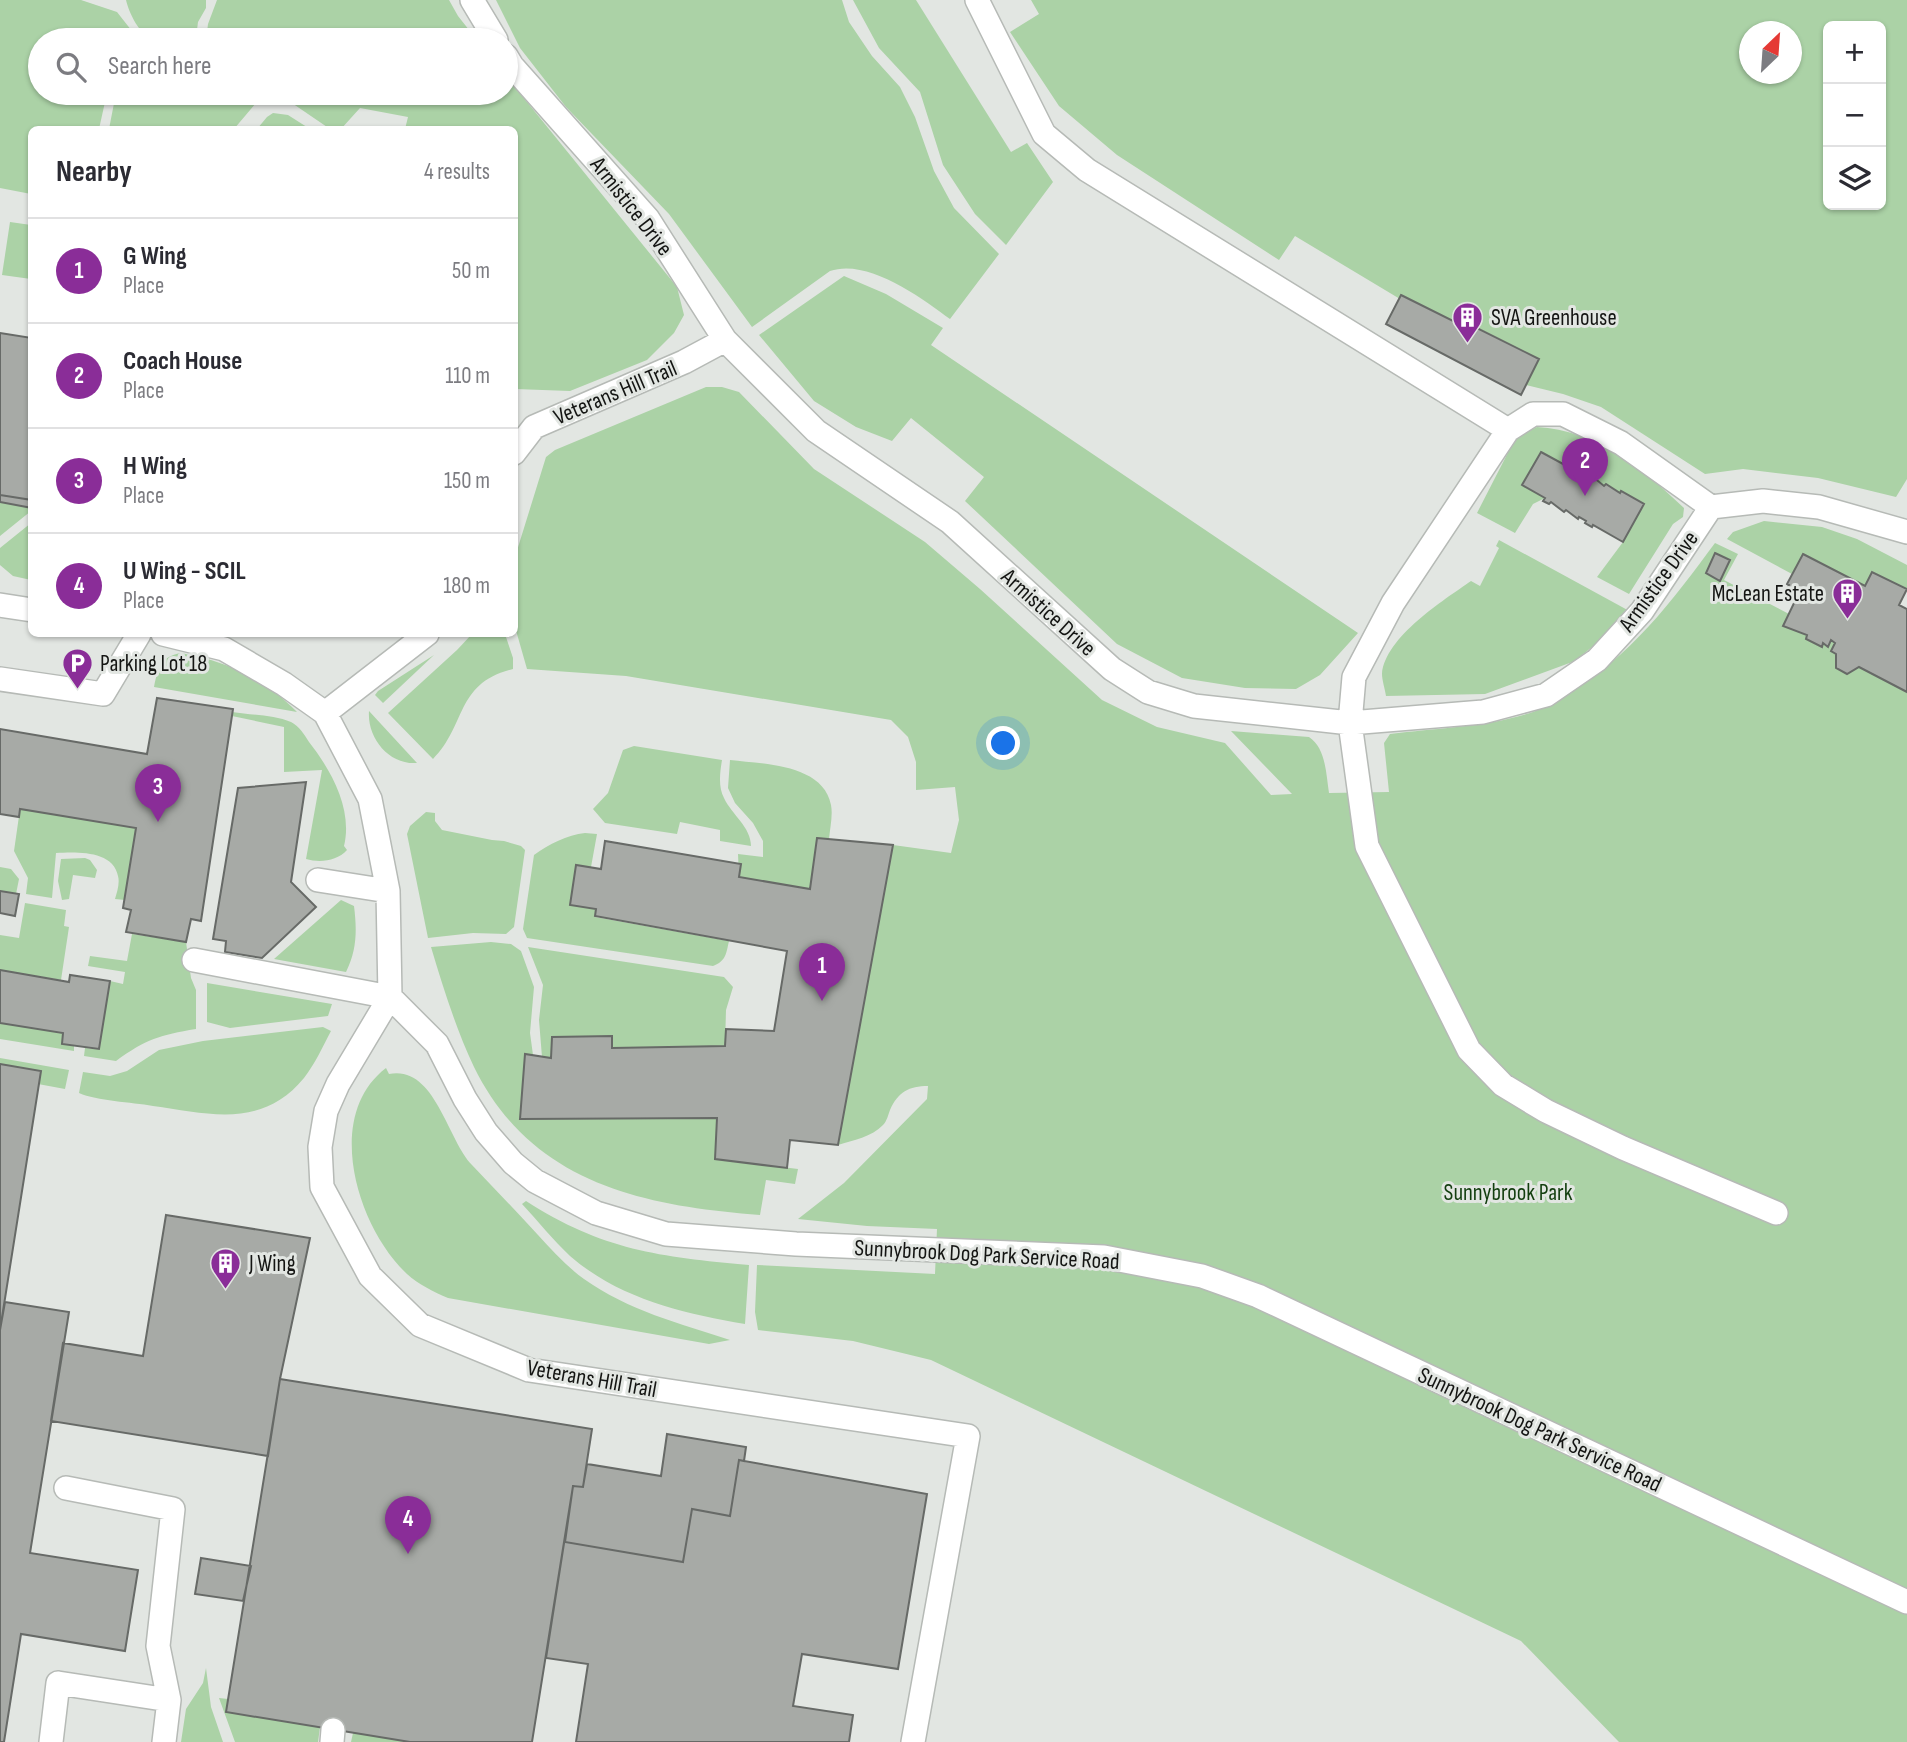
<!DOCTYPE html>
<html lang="en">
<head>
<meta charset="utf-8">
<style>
  body { margin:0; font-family:"Sofia Sans Condensed",sans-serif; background:#f7f7f7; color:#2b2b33 }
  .controls { position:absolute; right:21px; top:21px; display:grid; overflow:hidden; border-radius:10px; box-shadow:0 2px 5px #0004 }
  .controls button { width:63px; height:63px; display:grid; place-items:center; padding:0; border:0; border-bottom:2px solid #e1e1e2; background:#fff; color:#2b2b33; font:35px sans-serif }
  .compass { position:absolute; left:1739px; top:21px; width:63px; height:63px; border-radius:50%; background:#fff; box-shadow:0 2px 5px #0004; rotate:25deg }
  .you { position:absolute; left:1004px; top:744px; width:24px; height:24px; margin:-18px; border:5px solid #fff; border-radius:50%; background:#1a73e8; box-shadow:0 0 0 10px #1a73e833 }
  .badge { display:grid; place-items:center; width:46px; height:46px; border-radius:50%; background:#8a2d98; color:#fff; font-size:23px; font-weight:700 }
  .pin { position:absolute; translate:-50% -58px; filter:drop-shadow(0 2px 4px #0008) }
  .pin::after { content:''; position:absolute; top:37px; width:24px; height:21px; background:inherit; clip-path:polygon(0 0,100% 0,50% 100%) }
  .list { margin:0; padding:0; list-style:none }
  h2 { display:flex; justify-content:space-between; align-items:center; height:91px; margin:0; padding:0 28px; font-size:30px }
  h2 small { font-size:23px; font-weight:400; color:#7c7c81 }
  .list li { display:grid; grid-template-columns:46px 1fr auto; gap:21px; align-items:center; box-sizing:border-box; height:105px; padding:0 28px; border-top:2px solid #e1e1e2 }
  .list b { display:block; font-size:26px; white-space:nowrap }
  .list p { margin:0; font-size:23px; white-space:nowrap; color:#7c7c81 }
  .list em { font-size:23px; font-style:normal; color:#7c7c81 }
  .icon { flex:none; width:38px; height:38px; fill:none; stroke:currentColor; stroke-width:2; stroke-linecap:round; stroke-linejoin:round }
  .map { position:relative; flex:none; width:1907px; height:1742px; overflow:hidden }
  .search { position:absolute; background:#fff; box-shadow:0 2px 5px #0004; left:28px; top:28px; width:490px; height:77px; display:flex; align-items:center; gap:18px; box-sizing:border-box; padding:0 24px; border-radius:38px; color:#7c7c81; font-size:26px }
  .panel { position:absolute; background:#fff; box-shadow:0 2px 5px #0004; left:28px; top:126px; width:490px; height:511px; border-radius:10px }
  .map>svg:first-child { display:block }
  .green { fill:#abd2a6; fill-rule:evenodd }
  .building { fill:#a7aaa6; stroke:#676a67; stroke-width:2 }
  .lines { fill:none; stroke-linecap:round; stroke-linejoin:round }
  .lane-casing { stroke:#b6bab6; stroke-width:26 }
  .lane { stroke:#fff; stroke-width:23 }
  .labels { text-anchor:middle; stroke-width:6; stroke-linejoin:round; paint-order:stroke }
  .street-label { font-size:23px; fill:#141513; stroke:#e2e6e2 }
  .poi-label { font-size:23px; fill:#141513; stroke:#e2e6e2; text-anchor:start }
  .park-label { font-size:23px; fill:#123e0e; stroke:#e2e6e2 }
</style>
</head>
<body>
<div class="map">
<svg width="1907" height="1742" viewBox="0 0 1907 1742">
  <rect width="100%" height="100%" fill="#e2e6e2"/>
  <path class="green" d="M0 0H81L117 12 139 40H40V93H107L99 129 32 130 31 194 0 188Z
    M126 0H206V8L198 22 196 38 193 40C182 40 164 43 154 40 140 36 129 13 126 0Z
    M217 0H449L458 16 477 40H206L208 24Z
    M496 0H842L849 22 872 56 900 87 915 117 934 171 954 208 999 254 950 319C921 297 867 258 830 271L752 327 669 214 566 107 520 48Z
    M853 0H916L1011 152 1027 143 1053 182 1006 245 975 214 943 165 920 92 879 48Z
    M1031 0H1907V479L1896 497 1818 478 1743 469 1705 474 1601 407 1563 394 1526 385 1539 359 1472 325 1469 329 1402 295 1400 299 1295 236 1279 260 1117 155 1059 106 1010 32 1039 14ZM1828 26H1881V205H1828ZM1750 32H1792V74H1750Z
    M506 76 677 287 684 315 674 333 647 360 570 391 515 389 514 130 405 129 408 117 360 108 341 129H330L286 99 295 93H506Z
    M116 93H254L257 98 256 103 234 129H109Z
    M273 113 288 115 310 129H257L267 117Z
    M10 222 31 225V279L2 275Z
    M844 276 886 294 943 328 931 345 1358 633 1320 675 1296 689 1245 688 1182 678 1117 644 965 501 984 477 911 418 892 441 856 427 814 401 759 335Z
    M706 387H722L739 392 814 469 925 542 980 589 1102 700 1157 727 1225 743 1271 795 1292 794 1231 731 1309 737C1326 748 1326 774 1329 793L1389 792 1384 743 1390 734C1437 728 1488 727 1533 712 1544 708 1555 700 1566 694 1630 658 1672 601 1715 543L1738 554 1724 580 1789 614 1783 626 1807 635 1806 639 1821 647 1823 643 1828 646 1831 640 1859 667 1907 692V1742H1619L1521 1641 931 1360 853 1341 758 1330 755 1312 757 1265 935 1274 937 1229 867 1226 798 1219 844 1183 927 1099 928 1086C909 1086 898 1092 890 1110 888 1115 887 1121 883 1125 872 1137 853 1140 838 1145L893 845 951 853 959 820 955 787 916 790V762L908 737 891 720 626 676 527 669 515 627V557L546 457 555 450Z
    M1537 427C1596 430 1643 469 1684 508L1683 517 1673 524 1629 594 1597 577 1623 542 1644 504 1622 491 1620 493 1606 484 1604 486 1592 476 1590 478 1578 469 1576 471 1569 467 1570 465 1565 462 1563 464 1541 452 1522 485 1545 498 1533 504 1515 533 1477 513 1516 437Z
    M0 502 31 508V511L0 536Z
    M1764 521 1822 527 1857 539 1907 565V589L1872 572 1865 586 1792 574 1727 539 1733 532Z
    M31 523V580L13 576 0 565V548Z
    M1499 540 1633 613 1575 661 1485 694 1386 696C1385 689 1382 680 1382 674 1385 637 1444 600 1471 581L1480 586 1499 548 1496 546Z
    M472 634H505L513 658V669C455 683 467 725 433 759L388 713 457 650Z
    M181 653C229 662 263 678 297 712L154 687C158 668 160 657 181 653Z
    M434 655 383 703 375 695 378 691Z
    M369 711 417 763C389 765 367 738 369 711Z
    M232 712C251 715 274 715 291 722 299 726 304 734 309 742 331 770 353 809 344 846L347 850C337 861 320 863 306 859L322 770 284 772V727L232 716Z
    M634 746 722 760C720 772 718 787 724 798 732 815 751 827 751 846L720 841V830L680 822 677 834 605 823 593 809 608 793 623 750Z
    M730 760C763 764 823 764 831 805 833 815 830 828 829 839L817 838 810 889 739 877 738 854 763 857V841L753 823 735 803 728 788Z
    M20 809 136 828 125 900 115 899C117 892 120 883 118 876 113 850 76 852 56 853L52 898 26 894 28 878 14 851Z
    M426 812 435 813V821L442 830 492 840 504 841 521 846 525 850 514 927 506 934 473 933 428 938 407 834 410 826Z
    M585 833 597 834 591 867 576 865 571 905 596 909 595 917 729 941C726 954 726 961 713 966L527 938 523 929 534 855C549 844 567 835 585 833Z
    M85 858 90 860 97 870 95 878 73 875 69 899 62 900 58 881 61 859Z
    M0 867 11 869 19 879 16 894 0 891Z
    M341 900 354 906C357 930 357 950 346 972L274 959Z
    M25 903 66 910 64 926 69 927 61 980 0 970V935L19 938Z
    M132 934 186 942 191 978 196 990V1029C160 1035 146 1039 116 1061L84 1056 85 1048 99 1049 110 981 123 984 125 972 88 966 90 956 127 961Z
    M491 942 511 944 521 951 534 987 530 1033 533 1055 525 1054 521 1119 717 1118 716 1159 798 1169 795 1184 766 1180 760 1215C642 1206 531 1183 474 1067 456 1029 443 987 431 947Z
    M528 947 724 977 733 987 726 1010 725 1046 612 1048V1036L553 1037 551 1058 542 1057 539 1020 543 985Z
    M207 983 332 1004 328 1016 230 1028 207 1022Z
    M0 1023 63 1033 62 1044 74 1045V1051L0 1039Z
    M323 1027 331 1031C323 1046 315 1064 304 1078 262 1129 210 1114 153 1106 131 1102 97 1101 79 1093L83 1072 110 1076 127 1071 159 1050 203 1041Z
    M0 1058 69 1070 65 1089 38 1084 0 1064Z
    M386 1068 389 1074C435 1065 447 1139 472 1165 494 1188 516 1211 538 1235 552 1250 567 1267 584 1279 627 1310 681 1324 730 1340L709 1344 448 1298C434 1292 418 1284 407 1274 357 1227 323 1116 386 1068Z
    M526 1201C602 1250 660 1257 749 1265L745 1324C682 1313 620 1299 570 1256 553 1240 538 1221 522 1204Z
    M206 1668 211 1707 223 1742H181L186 1709 203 1683Z
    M219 1698 228 1699 226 1712 320 1727 318 1742H235Z
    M353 1733 410 1742H351Z"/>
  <path class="building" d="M1401 295 1469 329 1471 325 1539 359 1521 395 1386 324Z
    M0 333 32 338V500L0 495Z
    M1541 452 1563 464 1565 462 1576 471 1577 469 1590 478 1592 476 1604 486 1606 484 1620 493 1621 491 1644 504 1623 542 1593 525 1592 527 1585 523 1586 521 1579 517 1578 519 1566 510 1564 512 1551 502 1549 504 1543 501 1545 498 1522 485Z
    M0 495 32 500V508L0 502Z
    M1715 553 1730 560 1720 581 1706 573Z
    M1803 554 1865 586 1872 572 1907 589 1899 605 1907 609V692L1859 667 1847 674 1836 668V654L1831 651 1835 643 1831 640 1828 647 1823 643 1822 647 1806 639 1807 635 1783 626 1796 599 1785 593 1789 585 1787 584Z
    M157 698 233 709 201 921 191 919 186 942 126 932 131 910 123 908 136 828 20 809 19 817 0 814V729L147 754Z
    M306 782 291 882 316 907 262 958 225 952 226 941 213 939 238 788Z
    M817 838 893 845 838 1145 790 1140 787 1168 715 1159 717 1118 520 1119 525 1054 551 1058 552 1037 612 1036V1048L725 1046 726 1029 774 1031 787 951 595 916 596 909 570 905 576 865 601 869 605 841 741 864 739 877 810 889Z
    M0 891 19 894 15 916 0 913Z
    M0 970 69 982 70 975 110 981 99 1049 62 1044 63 1033 0 1023Z
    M0 1064 41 1071 0 1330Z
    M166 1215 310 1238 280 1379 268 1456 51 1421 63 1343 143 1356Z
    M5 1302 69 1312 30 1553 138 1570 125 1651 21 1634 4 1742H0V1330Z
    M280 1379 592 1429 583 1487 573 1486 532 1742H410L226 1712Z
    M667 1434 746 1447 744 1461 927 1494 898 1669 802 1654 793 1706 853 1715 849 1742H576L588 1664 546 1658 573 1486 583 1487 587 1464 661 1476Z
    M667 1434 746 1447 744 1461 739 1460 730 1516 692 1509 683 1562 565 1542 573 1486 583 1487 587 1464 661 1476Z
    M201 1558 251 1566 243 1601 195 1594Z"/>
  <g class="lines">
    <defs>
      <path id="lane" d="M472 0 496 40
        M977 0 1044 134 1087 170 1508 430 1533 414H1563L1621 443 1711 507 1763 501 1819 507 1907 532
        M506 56 512 66 648 219 725 340 816 431 950 522 1112 669 1148 692 1194 706 1350 723 1483 712 1546 695 1597 660 1642 611 1711 507
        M1508 430 1393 603 1354 677 1350 723 1367 846 1469 1050 1503 1085 1546 1111 1623 1148 1776 1213
        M514 453 534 427 684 362 725 340
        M0 605 32 610
        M163 634 224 649 284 684 325 713 370 799 388 891 390 997 338 1084 326 1111 320 1147 322 1187 370 1276 420 1325 529 1370 968 1436 913 1742
        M0 679 103 694 139 634
        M325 713 427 634
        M318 880 388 891
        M194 960 390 997
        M390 997 437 1044 465 1099 486 1132 513 1163 535 1181 596 1213 666 1234 796 1244 1104 1257 1202 1276 1258 1296 1907 1602
        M66 1488 173 1509 158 1646 169 1700
        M51 1742 58 1683 169 1700 164 1742
        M332 1742 333 1730"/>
    </defs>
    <use href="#lane" class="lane-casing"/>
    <use href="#lane" class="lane"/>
  </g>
  <defs>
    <symbol id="building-pin" viewBox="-11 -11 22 30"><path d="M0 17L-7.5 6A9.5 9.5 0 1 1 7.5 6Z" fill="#8a2d98" stroke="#e2e6e2"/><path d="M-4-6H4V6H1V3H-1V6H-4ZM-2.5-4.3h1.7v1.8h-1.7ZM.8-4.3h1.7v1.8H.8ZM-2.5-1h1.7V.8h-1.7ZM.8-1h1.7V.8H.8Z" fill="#fff"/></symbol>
    <symbol id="parking-pin" viewBox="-11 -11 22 30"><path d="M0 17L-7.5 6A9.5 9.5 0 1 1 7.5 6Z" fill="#8a2d98" stroke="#e2e6e2"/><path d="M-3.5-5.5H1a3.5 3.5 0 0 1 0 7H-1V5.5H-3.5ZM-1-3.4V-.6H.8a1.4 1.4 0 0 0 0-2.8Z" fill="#fff"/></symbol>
  </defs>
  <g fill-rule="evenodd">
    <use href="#building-pin" x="1450" y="300" width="35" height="47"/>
    <use href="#building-pin" x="1830" y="576" width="35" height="47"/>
    <use href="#parking-pin" x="60" y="646" width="35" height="47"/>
    <use href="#building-pin" x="208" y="1246" width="35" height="47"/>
  </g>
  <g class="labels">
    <g class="street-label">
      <text transform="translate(632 206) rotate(52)" y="8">Armistice Drive</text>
      <text transform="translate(615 392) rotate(-23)" y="8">Veterans Hill Trail</text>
      <text transform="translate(1658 581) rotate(-54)" y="8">Armistice Drive</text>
      <text transform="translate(1049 612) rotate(42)" y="8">Armistice Drive</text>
      <text transform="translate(987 1254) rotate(3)" y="8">Sunnybrook Dog Park Service Road</text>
      <text transform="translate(592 1378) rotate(10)" y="8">Veterans Hill Trail</text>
      <text transform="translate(1540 1429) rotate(25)" y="8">Sunnybrook Dog Park Service Road</text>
    </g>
    <g class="poi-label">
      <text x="1491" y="325">SVA Greenhouse</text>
      <text x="1824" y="601" text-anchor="end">McLean Estate</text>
      <text x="100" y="671">Parking Lot 18</text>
      <text x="249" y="1271">J Wing</text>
    </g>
    <g class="park-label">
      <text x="1508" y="1200">Sunnybrook Park</text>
    </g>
  </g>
</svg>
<div class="controls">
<button>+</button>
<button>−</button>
<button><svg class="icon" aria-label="layers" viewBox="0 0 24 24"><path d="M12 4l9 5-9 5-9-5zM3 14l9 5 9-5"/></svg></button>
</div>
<svg class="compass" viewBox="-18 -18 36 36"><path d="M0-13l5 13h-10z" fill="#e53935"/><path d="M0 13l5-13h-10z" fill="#7c7c81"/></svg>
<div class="you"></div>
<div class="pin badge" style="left:822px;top:1001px">1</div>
<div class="pin badge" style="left:1585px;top:496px">2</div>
<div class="pin badge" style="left:158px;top:822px">3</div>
<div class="pin badge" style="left:408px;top:1554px">4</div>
<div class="search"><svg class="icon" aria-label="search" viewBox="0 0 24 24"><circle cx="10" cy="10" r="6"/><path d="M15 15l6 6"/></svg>Search here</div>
<section class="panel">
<h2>Nearby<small>4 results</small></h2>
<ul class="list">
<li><span class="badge">1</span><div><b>G Wing</b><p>Place</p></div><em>50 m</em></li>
<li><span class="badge">2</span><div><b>Coach House</b><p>Place</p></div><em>110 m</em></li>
<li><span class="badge">3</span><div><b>H Wing</b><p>Place</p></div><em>150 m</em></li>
<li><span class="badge">4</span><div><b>U Wing - SCIL</b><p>Place</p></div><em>180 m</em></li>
</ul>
</section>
</div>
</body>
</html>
